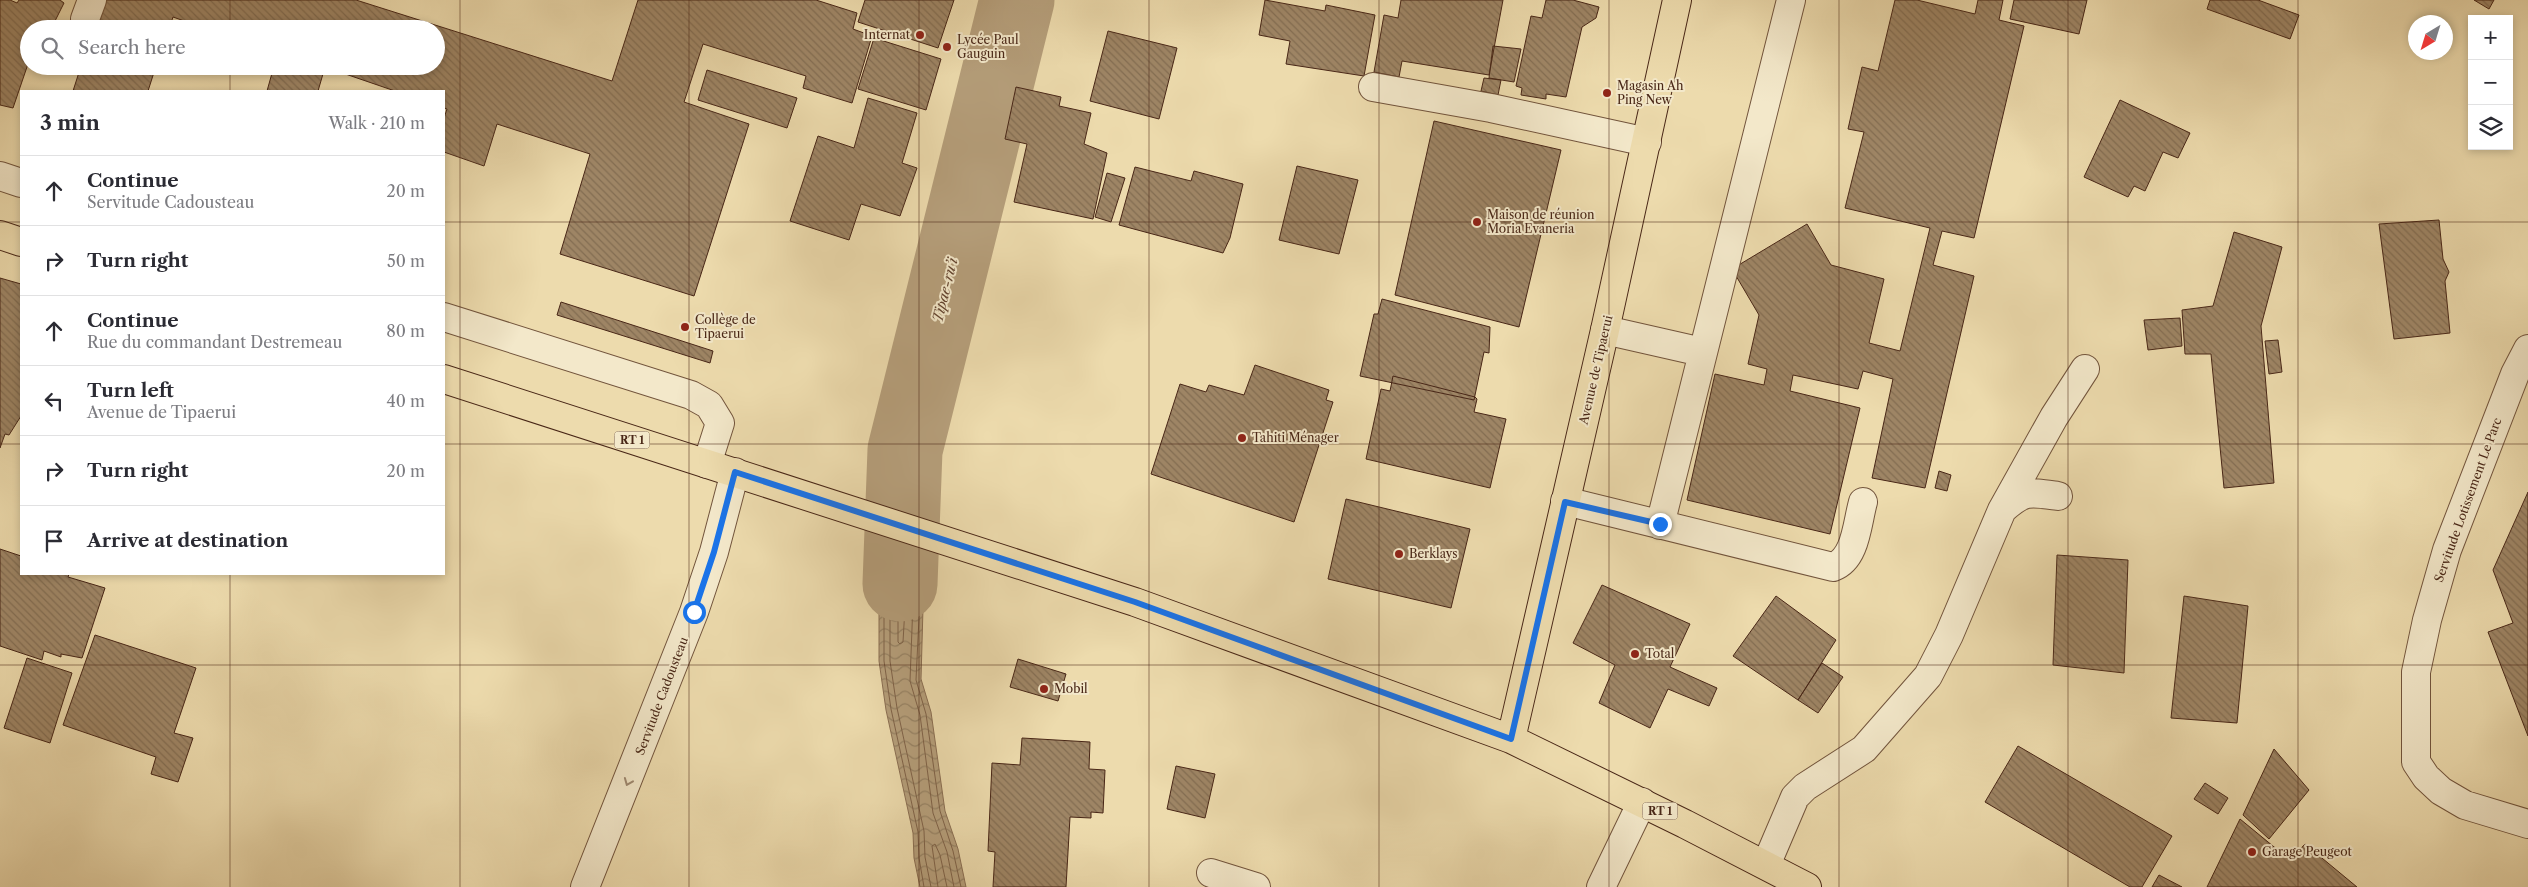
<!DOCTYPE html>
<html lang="en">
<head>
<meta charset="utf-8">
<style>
  body { margin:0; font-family:"Libre Caslon Text",serif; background:#f7f7f7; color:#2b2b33 }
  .controls { position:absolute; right:15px; top:15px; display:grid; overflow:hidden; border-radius:0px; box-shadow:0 2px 8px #0003 }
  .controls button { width:45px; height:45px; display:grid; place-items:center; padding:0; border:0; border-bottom:1px solid #e1e1e2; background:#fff; color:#2b2b33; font:25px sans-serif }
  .compass { position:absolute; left:2408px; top:15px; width:45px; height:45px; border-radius:50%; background:#fff; box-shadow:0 2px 8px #0003; rotate:218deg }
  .stop { position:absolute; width:15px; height:15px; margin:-11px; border:4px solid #1a73e8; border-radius:50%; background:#fff }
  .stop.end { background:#1a73e8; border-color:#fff; box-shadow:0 1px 5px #0008 }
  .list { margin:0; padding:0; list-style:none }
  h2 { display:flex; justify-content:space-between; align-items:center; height:65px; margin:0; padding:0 20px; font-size:21px }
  h2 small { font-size:16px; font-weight:400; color:#7c7c81 }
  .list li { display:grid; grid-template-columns:32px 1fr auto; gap:15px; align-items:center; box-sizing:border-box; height:70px; padding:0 20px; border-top:1px solid #e1e1e2 }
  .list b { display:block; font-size:19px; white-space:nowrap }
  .list p { margin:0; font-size:16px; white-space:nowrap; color:#7c7c81 }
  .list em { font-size:16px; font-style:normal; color:#7c7c81 }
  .icon { flex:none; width:28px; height:28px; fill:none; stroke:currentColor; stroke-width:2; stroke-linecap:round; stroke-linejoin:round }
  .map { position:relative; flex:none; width:2528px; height:887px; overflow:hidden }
  .search { position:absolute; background:#fff; box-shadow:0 2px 8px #0003; left:20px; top:20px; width:425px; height:55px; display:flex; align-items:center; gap:12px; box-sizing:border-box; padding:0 18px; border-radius:28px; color:#7c7c81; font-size:19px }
  .panel { position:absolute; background:#fff; box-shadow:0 2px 8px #0003; left:20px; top:90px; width:425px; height:485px; border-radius:0px }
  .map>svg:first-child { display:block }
  .water { fill:url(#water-waves); stroke:#8a6e52 }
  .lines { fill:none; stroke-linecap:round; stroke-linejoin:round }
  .shore { stroke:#7f6248; stroke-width:1 }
  .river { stroke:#b59e7a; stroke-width:75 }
  .building { fill:url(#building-back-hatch); stroke:#492717 }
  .minor-casing { stroke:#72543c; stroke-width:30 }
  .major-casing { stroke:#492717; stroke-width:30 }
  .minor { stroke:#f3e8ca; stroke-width:28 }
  .major { stroke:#eddbad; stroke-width:28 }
  .oneway { stroke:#9e8870 }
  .route { stroke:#1a73e8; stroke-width:6 }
  .grid { fill:none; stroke:#492717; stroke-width:1; stroke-opacity:0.55 }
  .poi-dot { fill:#8f2418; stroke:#f3e8ca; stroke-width:2 }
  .labels { text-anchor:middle; stroke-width:4; stroke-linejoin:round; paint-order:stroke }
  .shield { fill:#f3e8ca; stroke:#7c614d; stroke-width:1 }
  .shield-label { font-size:11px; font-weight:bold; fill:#492717 }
  .poi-label { font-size:12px; fill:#492717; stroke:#f3e8ca; text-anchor:start }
  .street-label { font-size:12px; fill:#492717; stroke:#f3e8ca }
  .water-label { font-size:14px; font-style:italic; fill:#644530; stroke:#f3e8ca }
</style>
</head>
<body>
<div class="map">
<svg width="2528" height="887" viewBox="0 0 2528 887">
  <defs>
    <pattern id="water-waves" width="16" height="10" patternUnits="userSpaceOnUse" patternTransform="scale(1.25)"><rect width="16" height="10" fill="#b59e7a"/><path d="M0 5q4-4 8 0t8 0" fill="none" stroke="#958163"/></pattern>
    <pattern id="building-back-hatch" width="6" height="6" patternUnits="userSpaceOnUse" patternTransform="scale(1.25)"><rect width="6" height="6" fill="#9e8565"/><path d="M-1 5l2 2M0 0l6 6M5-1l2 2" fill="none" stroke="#836d52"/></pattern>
  </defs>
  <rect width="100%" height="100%" fill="#eddbad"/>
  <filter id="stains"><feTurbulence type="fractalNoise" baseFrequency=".004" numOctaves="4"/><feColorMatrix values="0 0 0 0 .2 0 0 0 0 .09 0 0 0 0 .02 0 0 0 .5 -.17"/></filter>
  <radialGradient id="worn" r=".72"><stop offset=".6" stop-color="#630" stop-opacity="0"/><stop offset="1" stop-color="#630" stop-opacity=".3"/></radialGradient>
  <path class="water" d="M879 578 927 593 923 608 921 679 931 712 945 811 958 849 966 887H920L914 858 913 833 886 710 879 661Z"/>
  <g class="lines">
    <path class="shore" d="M901 604 905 607 903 642 900 644 898 642V607Z
      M924 887 919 858 918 832 891 709 884 661V588L886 585 920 597 916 680 926 714 940 811 953 851 961 887
      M931 887 925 857 924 831 897 708 890 661V596L892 594 913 602 910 681 920 715 933 813 947 852 954 887
      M938 887 932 846 935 844 940 855 947 887"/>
    <path class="river" d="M900 584 905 450 1017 0"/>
  </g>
  <path class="building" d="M0 0H10L17 3 19 0H60L64 3 51 29H29V61L13 108 0 105Z
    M102 0H356L612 81 638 0H816L857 13 853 29 872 36 852 103 803 88 806 76 703 44 684 102 749 124 694 296 560 254 590 154 497 124 484 166 444 152V118L447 109 444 108V91H395L325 67 318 91H267L274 66H436V29H207L173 17 169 29H93Z
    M865 0H954L938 48 858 22Z
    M1265 0 1325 11 1326 5 1375 15 1364 76 1286 64 1290 41 1259 35Z
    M1401 0H1503L1489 75 1402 61 1399 77 1374 72 1384 15 1398 18Z
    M1546 0H1573L1599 7 1596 18 1582 27 1566 97 1546 94V99L1521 95 1522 88 1516 86 1531 16 1542 18Z
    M1895 0H1917L1975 14 1978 0H2003L1999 20 2024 26 1974 238 1942 231 1933 265 1974 276 1925 488 1872 478 1893 379 1863 371 1858 389 1793 375 1790 391 1860 408 1830 534 1687 500 1715 374 1764 385 1767 369 1748 364 1759 315 1732 269 1807 224 1831 265 1884 279 1869 343 1900 351 1930 228 1845 208 1864 132 1848 129 1862 67 1878 71Z
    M2014 0H2087L2079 34 2010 19Z
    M2210 0H2258L2299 15 2290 39 2207 9Z
    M2474 0H2494L2489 9Z
    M1108 31 1177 48 1159 119 1090 101Z
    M874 38 941 59 926 110 858 89Z
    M1493 46 1521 49 1514 82 1489 78Z
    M81 66H156L148 91H73Z
    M707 70 797 98 787 128 698 100Z
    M1484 78 1501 80 1498 95 1481 91Z
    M1016 87 1061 97 1059 106 1091 113 1084 144 1107 153 1093 219 1014 202 1027 144 1005 139Z
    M868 98 917 113 902 163 917 168 900 216 861 204 849 240 790 221 818 136 854 148Z
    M2120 100 2190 133 2178 158 2163 152 2145 191 2134 186 2128 197 2084 177Z
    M1434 121 1561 150 1519 327 1395 295Z
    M1297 166 1358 180 1339 254 1279 240Z
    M1135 167 1191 181 1194 171 1243 184 1230 238 1223 253 1119 225Z
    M1107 173 1125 178 1111 222 1095 217Z
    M2439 220 2443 259 2449 272 2445 281 2450 333 2394 339 2379 224Z
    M2234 232 2282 247 2261 326 2274 483 2224 488 2211 354H2185L2182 310 2213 306Z
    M0 278 21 284V416L9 435 5 434 0 448Z
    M1382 299 1490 327 1489 353 1484 352 1474 400 1360 376 1374 314H1378Z
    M561 302 713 351 710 363 557 315Z
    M2180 318 2182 346 2148 350 2144 320Z
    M2278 340 2282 372 2269 374 2265 341Z
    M1255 365 1329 390 1326 400 1333 402 1294 522 1151 474 1180 384 1206 392 1209 385 1244 395Z
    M1393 376 1475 397 1477 399 1474 412 1506 419 1490 488 1366 459 1381 389 1390 391Z
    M1939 471 1951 475 1947 491 1935 488Z
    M2528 492V736L2488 632 2513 623 2493 570Z
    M1346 499 1470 529 1451 608 1328 579Z
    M0 549 21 556V574H69L68 577 105 588 82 658 61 654V657L44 651 42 660 0 646Z
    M2057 555 2128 560 2124 673 2053 665Z
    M1602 585 1690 624 1670 667 1717 688 1709 706 1668 689 1650 728 1599 703 1615 665 1573 643Z
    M1776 596 1836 640 1798 700 1733 656Z
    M2184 596 2248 606 2237 723 2171 718Z
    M95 635 196 668 174 733 193 738 178 782 151 774 156 757 63 725Z
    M27 658 72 673 50 743 4 728Z
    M1018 659 1066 674 1058 701 1010 687Z
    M1822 663 1843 677 1818 713 1798 700Z
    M1022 738 1090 742 1089 769 1105 770 1103 813 1091 812V818L1070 817 1066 887H993L995 852 988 851 992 763 1020 765Z
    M2018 746 2172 836 2142 887H2130L1985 802Z
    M2274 749 2309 790 2269 839 2243 815Z
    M1176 766 1215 774 1205 818 1167 809Z
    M2205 783 2228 798 2218 814 2194 799Z
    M2240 819 2290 860 2305 844 2357 887H2207Z
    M2159 875 2182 887H2152Z"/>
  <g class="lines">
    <defs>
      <path id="minor" d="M85 19 92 0
        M1373 87 1491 108 1647 142
        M0 176 21 183
        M444 317 691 395 709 405 720 423 707 464
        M1605 330 1702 352
        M2528 349 2515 374 2447 550 2427 620 2416 672V762L2426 777 2441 791 2465 805 2528 824
        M1565 501 1833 567C1856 559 1857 523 1863 502
        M2002 510C2024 490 2029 492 2058 496
        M1660 525 1791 0
        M1766 865 1795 797 1805 787 1864 749 1928 676 1949 635 2002 510 2054 417 2085 369
        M1211 873 1256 887
        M585 887 694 612 714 552 735 472
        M1601 887 1642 802"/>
      <path id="major" d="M0 235 21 242
        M444 379 1135 602 1511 739 1685 824 1807 887
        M1511 739 1605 330 1677 0"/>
    </defs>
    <use href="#minor" class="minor-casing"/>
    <use href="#major" class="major-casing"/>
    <use href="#minor" class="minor"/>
    <use href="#major" class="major"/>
  </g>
  <defs><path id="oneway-chevron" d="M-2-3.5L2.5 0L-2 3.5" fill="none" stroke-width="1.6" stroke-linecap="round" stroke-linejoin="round" transform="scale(1.25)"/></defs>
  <use class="oneway" href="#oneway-chevron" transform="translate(628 782) rotate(112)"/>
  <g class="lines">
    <path class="route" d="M694 612 714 552 735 472 1135 602 1511 739 1565 502 1660 524"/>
  </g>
  <path class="grid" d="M230 0V29M460 0V887M689 0V887M919 0V887M1149 0V887M1379 0V887M1609 0V887M1839 0V887M2068 0V887M2298 0V887M230 66V91M0 222H21M444 222H2528M0 444H21M444 444H2528M230 574V887M0 665H2528"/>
  <g class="poi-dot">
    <circle cx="920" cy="35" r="5"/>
    <circle cx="947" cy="47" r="5"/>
    <circle cx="1607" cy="93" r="5"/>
    <circle cx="1477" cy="222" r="5"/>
    <circle cx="685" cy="327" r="5"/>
    <circle cx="1242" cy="438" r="5"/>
    <circle cx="1399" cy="554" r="5"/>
    <circle cx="1635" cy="654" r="5"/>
    <circle cx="1044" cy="689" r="5"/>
    <circle cx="2252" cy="852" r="5"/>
  </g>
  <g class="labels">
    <g class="shield">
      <rect x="614.5" y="431.5" width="35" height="17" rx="4"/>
      <rect x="1642.5" y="802.5" width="35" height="17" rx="4"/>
    </g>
    <g class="shield-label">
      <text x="632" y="444">RT 1</text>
      <text x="1660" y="815">RT 1</text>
    </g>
    <g class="poi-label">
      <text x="910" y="39" text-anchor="end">Internat</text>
      <text x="957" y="44">Lycée Paul<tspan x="957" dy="14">Gauguin</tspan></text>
      <text x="1617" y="90">Magasin Ah<tspan x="1617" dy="14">Ping New</tspan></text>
      <text x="1487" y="219">Maison de réunion<tspan x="1487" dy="14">Moria Evaneria</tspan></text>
      <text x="695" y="324">Collège de<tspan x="695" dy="14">Tipaerui</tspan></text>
      <text x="1252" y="442">Tahiti Ménager</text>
      <text x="1409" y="558">Berklays</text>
      <text x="1645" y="658">Total</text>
      <text x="1054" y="693">Mobil</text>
      <text x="2262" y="856">Garage Peugeot</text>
    </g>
    <g class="street-label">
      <text transform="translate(1596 370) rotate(-77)" y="4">Avenue de Tipaerui</text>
      <text transform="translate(2468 500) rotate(-70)" y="4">Servitude Lotissement Le Parc</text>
      <text transform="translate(662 696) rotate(-69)" y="4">Servitude Cadousteau</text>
    </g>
    <g class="water-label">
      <text transform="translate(945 290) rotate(-76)" y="5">Tipae-ru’i</text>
    </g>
  </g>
  <rect width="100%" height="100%" filter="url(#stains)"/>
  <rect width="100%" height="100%" fill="url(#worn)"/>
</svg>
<div class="controls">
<button>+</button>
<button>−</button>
<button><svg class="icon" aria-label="layers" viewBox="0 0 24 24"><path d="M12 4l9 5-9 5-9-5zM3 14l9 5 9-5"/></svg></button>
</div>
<svg class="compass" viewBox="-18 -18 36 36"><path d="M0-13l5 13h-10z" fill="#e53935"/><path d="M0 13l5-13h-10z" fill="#7c7c81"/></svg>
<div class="stop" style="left:694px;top:612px"></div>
<div class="stop end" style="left:1660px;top:524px"></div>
<div class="search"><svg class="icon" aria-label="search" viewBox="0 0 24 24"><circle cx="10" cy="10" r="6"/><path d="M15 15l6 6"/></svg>Search here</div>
<section class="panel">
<h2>3 min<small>Walk · 210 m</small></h2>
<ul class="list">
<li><svg class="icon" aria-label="ahead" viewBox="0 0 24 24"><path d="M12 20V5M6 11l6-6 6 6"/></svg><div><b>Continue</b><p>Servitude Cadousteau</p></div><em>20 m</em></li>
<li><svg class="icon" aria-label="right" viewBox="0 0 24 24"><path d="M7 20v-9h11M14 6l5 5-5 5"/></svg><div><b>Turn right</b></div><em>50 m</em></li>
<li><svg class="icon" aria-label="ahead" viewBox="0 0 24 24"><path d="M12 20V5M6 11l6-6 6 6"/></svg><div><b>Continue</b><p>Rue du commandant Destremeau</p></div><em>80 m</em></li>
<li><svg class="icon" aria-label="left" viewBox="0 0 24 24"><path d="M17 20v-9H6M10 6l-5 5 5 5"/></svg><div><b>Turn left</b><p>Avenue de Tipaerui</p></div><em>40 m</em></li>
<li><svg class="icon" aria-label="right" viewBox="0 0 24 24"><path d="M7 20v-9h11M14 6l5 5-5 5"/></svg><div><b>Turn right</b></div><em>20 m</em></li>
<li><svg class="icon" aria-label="arrive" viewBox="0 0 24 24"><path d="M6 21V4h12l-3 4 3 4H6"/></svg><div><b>Arrive at destination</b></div></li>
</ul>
</section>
</div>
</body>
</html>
